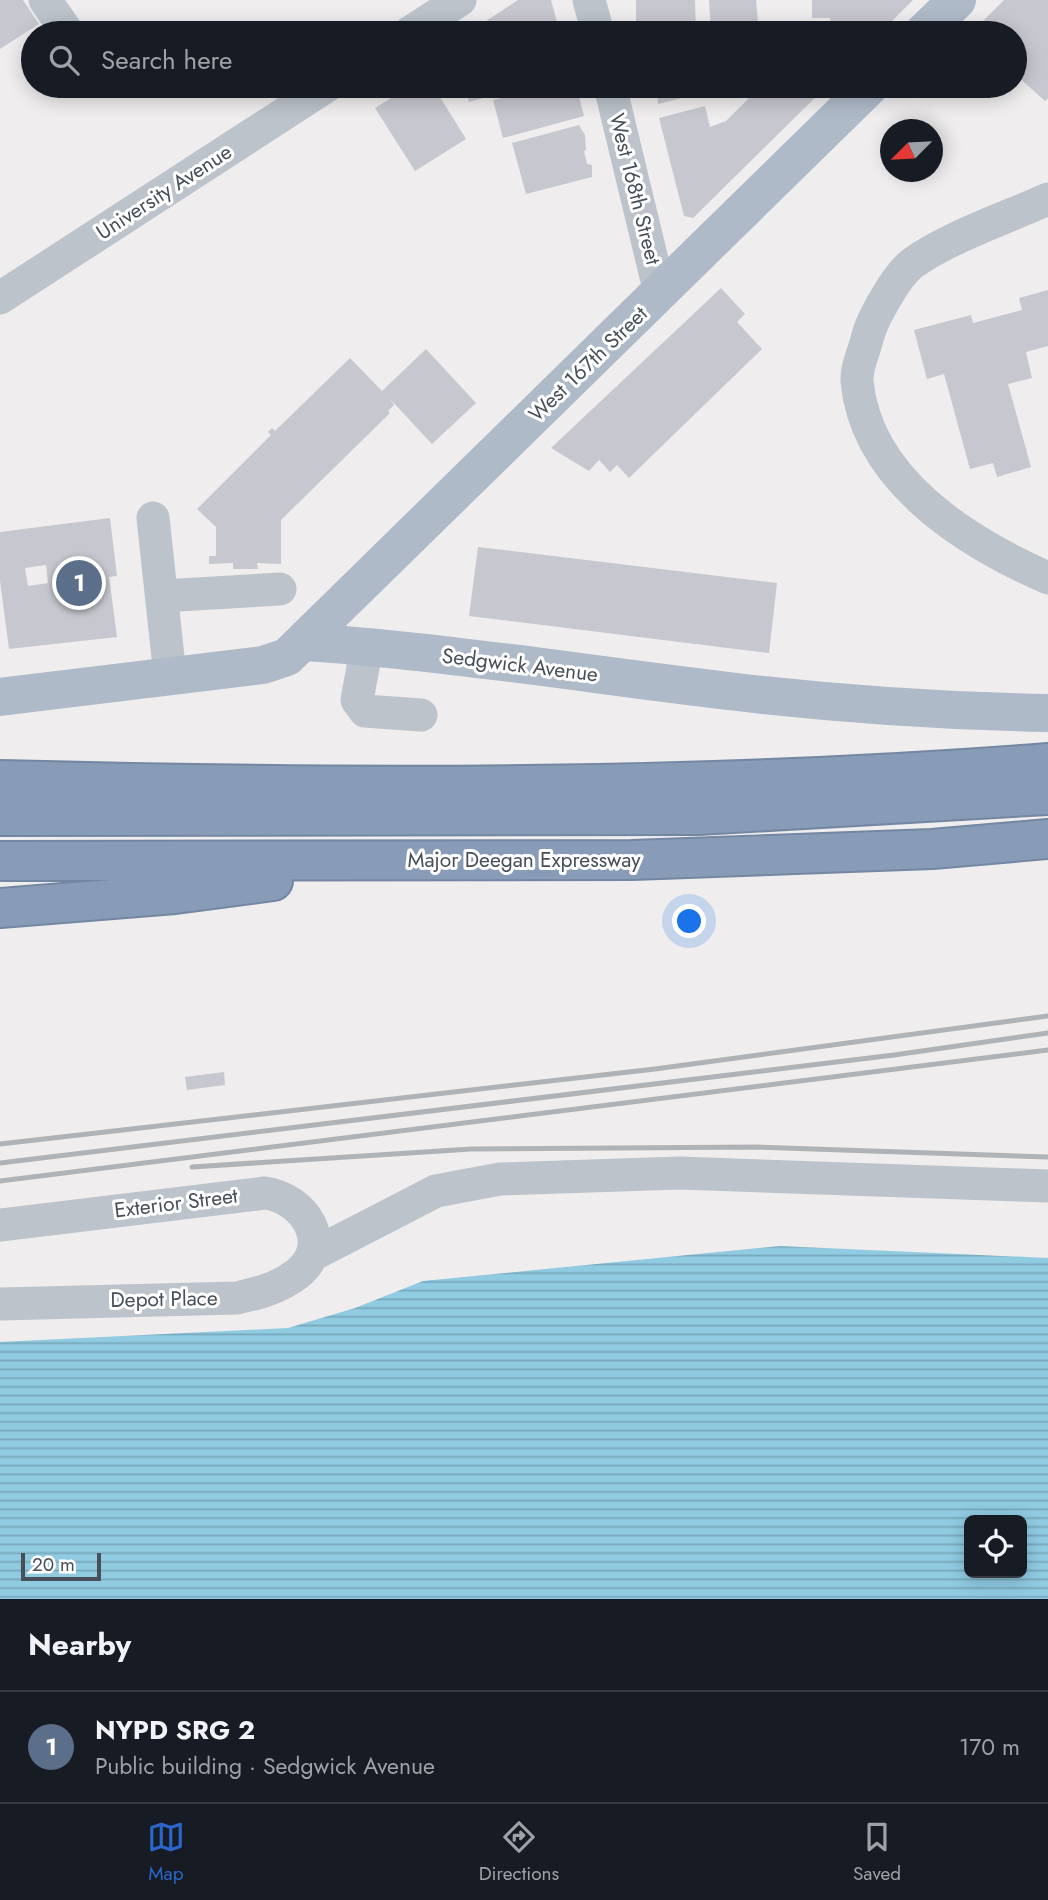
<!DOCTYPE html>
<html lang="en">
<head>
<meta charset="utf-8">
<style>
  body { margin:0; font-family:Jost,sans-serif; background:#242831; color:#f1f3f6 }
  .controls { position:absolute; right:21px; bottom:21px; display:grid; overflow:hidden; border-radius:10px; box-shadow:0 4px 18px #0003 }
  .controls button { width:63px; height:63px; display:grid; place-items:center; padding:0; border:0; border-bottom:2px solid #363941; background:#171b24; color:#f1f3f6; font:35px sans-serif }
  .compass { position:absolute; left:880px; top:119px; width:63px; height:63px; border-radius:50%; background:#171b24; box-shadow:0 4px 18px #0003; rotate:246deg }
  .scale { position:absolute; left:21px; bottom:18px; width:80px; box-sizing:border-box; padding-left:7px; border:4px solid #474f58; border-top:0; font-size:19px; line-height:24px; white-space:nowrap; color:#474f58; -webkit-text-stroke:5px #fff; paint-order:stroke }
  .you { position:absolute; left:690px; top:922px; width:24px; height:24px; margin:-18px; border:5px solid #fff; border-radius:50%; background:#1a73e8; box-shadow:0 0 0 10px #1a73e833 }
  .badge { display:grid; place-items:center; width:46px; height:46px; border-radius:50%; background:#2b66ca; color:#fff; font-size:23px; font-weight:700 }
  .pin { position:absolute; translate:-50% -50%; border:4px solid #fff; box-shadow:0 2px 7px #0006 }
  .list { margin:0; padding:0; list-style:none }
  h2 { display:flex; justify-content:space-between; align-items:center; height:91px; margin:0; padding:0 28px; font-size:30px }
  h2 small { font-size:23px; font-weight:400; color:#9ea1a6 }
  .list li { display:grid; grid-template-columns:46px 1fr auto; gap:21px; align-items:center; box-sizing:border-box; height:112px; padding:0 28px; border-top:2px solid #363941 }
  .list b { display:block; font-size:26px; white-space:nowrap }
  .list p { margin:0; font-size:23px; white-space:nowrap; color:#9ea1a6 }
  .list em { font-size:23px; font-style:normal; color:#9ea1a6 }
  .icon { flex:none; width:38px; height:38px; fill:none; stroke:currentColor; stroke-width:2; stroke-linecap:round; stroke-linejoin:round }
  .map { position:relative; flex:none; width:1048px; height:1599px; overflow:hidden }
  .search { position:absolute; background:#171b24; box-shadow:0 4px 18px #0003; left:21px; right:21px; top:21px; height:77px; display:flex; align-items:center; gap:18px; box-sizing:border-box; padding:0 24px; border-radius:38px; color:#9ea1a6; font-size:26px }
  .sheet { height:203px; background:#171b24 }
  nav { display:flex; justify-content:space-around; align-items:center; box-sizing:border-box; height:98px; border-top:2px solid #363941; background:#171b24; font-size:19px; color:#9ea1a6 }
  nav a { display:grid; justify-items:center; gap:4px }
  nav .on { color:#2b66ca }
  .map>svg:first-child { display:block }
  .water { fill:url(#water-rules); fill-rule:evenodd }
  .building { fill:#c7c8cf; fill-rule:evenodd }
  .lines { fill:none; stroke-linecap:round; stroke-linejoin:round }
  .highway-casing { stroke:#7487a2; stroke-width:42 }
  .minor { stroke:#bcc3ca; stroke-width:33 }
  .major { stroke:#afbac9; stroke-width:38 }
  .highway { stroke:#899cb7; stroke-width:38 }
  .rail { stroke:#afb2b6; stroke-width:5 }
  .labels { text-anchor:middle; stroke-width:6; stroke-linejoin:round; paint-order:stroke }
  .street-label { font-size:21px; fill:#474f58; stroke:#fff }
</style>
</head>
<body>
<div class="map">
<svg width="1048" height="1599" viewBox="0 0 1048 1599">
  <defs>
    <pattern id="water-rules" width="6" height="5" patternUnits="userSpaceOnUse" patternTransform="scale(1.75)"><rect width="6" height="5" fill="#90cbe2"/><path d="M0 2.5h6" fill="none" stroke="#77a7ba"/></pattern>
  </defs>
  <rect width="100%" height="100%" fill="#efeded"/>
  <path class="water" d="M780 1246 1048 1258V1599H0V1342L288 1328 355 1308 423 1281ZM969 1520H1022V1573H969Z"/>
  <path class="building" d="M0 0H23L39 24 0 49Z
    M518 0H551L560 33H468Z
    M636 0H695L696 33H642V25H636Z
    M709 0H756L759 33H711Z
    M812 0H913L880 33H819L831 25 830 18H812Z
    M1004 0H1048V98L1045 101 1015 74V33H971Z
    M410 86H433L466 139 415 171 375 108Z
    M464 86H491L494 95 469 102Z
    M549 86H559L560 89 571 86 574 97 579 96 584 116 503 138 493 100Z
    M657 86H706V92L658 104Z
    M757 86H827L693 218 684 216 659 118 705 106 710 127 726 121 753 94 750 92Z
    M579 125 585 135 586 150 584 151 587 164 592 165V177L526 194 512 143Z
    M721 288 745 314 737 322 762 349 629 478 617 465 610 472 599 460 589 471 551 448Z
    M1048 290V346L1026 352 1032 378 1008 384 1031 467 997 477 993 463 970 469 944 374 927 379 914 330 971 315 973 323 1022 310 1019 298Z
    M426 349 476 403 432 444 389 398 394 405 388 411 390 413 281 520V564L257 563 258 569H233V563L209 564V556H216V527L197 509 271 435 268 432 272 428 275 431 350 358 382 391Z
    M110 518 117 576 109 577 117 637 9 649 0 581V532ZM46 565 48 583 28 586 25 568Z
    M478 547 777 583 769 653 469 616Z
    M224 1072 225 1085 187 1090 185 1077Z"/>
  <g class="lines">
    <defs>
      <path id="highway" d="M0 780C349 789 700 790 1048 763
        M0 816 698 815 1048 795
        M0 861 632 860 932 849 1048 839
        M0 908 175 894 273 881"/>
    </defs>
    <use href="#highway" class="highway-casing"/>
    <path class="minor" d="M45 0 68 33
      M589 0 598 33
      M409 33 460 0
      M610 86 660 293
      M1048 199C1008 217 947 238 913 263 897 274 871 321 867 339 864 352 856 368 857 381 866 480 966 542 1048 578
      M0 298 327 86
      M153 518 170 676
      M162 596 280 589
      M367 646 357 700 365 711 421 715
      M0 1225 265 1193C304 1198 335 1244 297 1274 279 1288 259 1293 237 1298L0 1304
      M314 1254 436 1191 500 1179 680 1173 1048 1186"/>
    <path class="major" d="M923 33 957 0
      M306 642C450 652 593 675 737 692 840 704 944 711 1048 713
      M0 697 263 665 287 657 870 86"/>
    <use href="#highway" class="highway"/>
    <path class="rail" d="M0 1144 655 1069 1048 1016
      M0 1163 894 1055 1048 1033
      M192 1167 471 1149 758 1147 1048 1157
      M0 1181 1048 1050"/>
  </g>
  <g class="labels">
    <g class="street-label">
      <text transform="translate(635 189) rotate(76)" y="7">West 168th Street</text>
      <text transform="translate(164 192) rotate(-33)" y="7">University Avenue</text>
      <text transform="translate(588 364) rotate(-44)" y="7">West 167th Street</text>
      <text transform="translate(520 665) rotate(7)" y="7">Sedgwick Avenue</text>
      <text x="524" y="867">Major Deegan Expressway</text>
      <text transform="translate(176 1203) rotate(-7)" y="7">Exterior Street</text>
      <text transform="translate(164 1299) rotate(-1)" y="7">Depot Place</text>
    </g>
  </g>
</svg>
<div class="controls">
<button><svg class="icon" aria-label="locate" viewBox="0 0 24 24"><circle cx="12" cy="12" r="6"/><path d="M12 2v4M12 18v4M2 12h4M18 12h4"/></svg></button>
</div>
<svg class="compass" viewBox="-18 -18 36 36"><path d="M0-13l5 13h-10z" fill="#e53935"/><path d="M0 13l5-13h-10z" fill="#9ea1a6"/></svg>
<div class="scale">20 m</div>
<div class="you"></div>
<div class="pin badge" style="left:79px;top:583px;background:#5c6f8a">1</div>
<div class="search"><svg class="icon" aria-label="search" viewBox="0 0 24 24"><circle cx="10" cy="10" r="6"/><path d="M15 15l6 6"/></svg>Search here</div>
</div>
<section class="sheet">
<h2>Nearby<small></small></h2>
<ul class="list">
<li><span class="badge" style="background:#5c6f8a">1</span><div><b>NYPD SRG 2</b><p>Public building · Sedgwick Avenue</p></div><em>170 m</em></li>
</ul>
</section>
<nav>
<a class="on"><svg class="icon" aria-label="map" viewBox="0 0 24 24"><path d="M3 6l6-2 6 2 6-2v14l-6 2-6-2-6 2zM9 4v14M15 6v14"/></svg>Map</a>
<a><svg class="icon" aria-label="directions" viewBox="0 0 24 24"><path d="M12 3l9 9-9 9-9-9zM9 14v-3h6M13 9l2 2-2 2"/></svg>Directions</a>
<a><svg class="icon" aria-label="saved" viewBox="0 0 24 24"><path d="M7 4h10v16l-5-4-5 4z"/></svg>Saved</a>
</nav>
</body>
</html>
